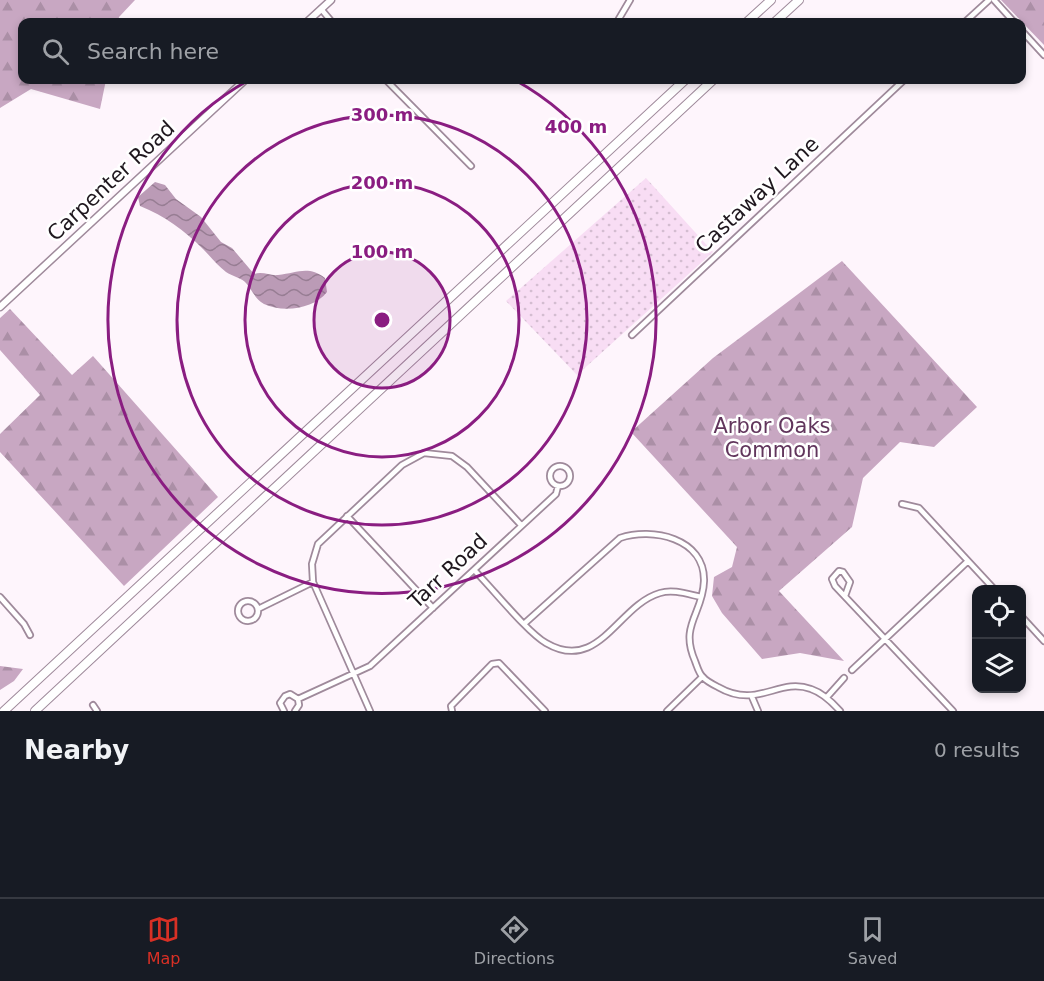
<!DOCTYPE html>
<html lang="en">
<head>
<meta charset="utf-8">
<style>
  body { margin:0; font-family:"DejaVu Sans",sans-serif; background:#242831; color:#f1f3f6 }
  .controls { position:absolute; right:18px; bottom:18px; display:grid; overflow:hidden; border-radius:12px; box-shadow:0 3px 9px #0003 }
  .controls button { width:54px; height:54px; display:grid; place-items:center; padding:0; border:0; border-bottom:2px solid #363941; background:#171b24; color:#f1f3f6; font:30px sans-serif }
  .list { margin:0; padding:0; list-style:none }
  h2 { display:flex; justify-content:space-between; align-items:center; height:78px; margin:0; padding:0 24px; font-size:26px }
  h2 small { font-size:20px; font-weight:400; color:#9ea1a6 }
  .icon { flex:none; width:33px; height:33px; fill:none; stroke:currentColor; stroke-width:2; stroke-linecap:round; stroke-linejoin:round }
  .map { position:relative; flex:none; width:1044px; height:711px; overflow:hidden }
  .search { position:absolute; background:#171b24; box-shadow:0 3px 9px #0003; left:18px; right:18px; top:18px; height:66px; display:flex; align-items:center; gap:15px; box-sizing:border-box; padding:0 21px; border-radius:12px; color:#9ea1a6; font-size:22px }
  .sheet { height:186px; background:#171b24 }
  nav { display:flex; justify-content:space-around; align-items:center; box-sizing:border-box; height:84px; border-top:2px solid #363941; background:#171b24; font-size:16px; color:#9ea1a6 }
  nav a { display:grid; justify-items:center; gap:3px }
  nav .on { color:#d93025 }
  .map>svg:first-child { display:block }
  .grass { fill:url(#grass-dots) }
  .forest { fill:url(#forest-firs) }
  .water { fill:url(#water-waves) }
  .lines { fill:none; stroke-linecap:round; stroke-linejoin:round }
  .minor-casing { stroke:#9f8a9b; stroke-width:8 }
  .secondary-casing { stroke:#9f8a9b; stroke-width:9 }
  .motorway-casing { stroke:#9f8a9b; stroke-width:10 }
  .minor { stroke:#fff; stroke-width:4.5 }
  .secondary { stroke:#fff; stroke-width:6 }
  .motorway { stroke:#fff; stroke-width:8 }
  .ring { fill:none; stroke:#8a1d81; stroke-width:3 }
  .labels { text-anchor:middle; stroke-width:5; stroke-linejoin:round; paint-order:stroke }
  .street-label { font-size:21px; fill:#1f171e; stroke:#fff }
  .park-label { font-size:21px; fill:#61355c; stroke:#fff }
  .centre { fill:#8a1d81; stroke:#fff; stroke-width:3 }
  .ring-label { font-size:18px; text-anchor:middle; font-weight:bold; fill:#8a1d81; stroke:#fff; stroke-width:5; stroke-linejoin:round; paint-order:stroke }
</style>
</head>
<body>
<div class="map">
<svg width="1044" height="711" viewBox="0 0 1044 711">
  <defs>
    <pattern id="grass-dots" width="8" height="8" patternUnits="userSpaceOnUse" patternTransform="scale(1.5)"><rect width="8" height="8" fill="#f8ddf4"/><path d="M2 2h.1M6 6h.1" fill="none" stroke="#d4bdd1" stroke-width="1.8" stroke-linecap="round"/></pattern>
    <pattern id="forest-firs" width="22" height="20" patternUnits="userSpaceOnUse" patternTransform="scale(1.5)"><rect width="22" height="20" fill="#c8a7c2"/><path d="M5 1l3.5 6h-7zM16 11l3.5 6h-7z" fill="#ab8fa6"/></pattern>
    <pattern id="water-waves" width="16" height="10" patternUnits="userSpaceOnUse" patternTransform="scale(1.5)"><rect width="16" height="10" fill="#bb9bb6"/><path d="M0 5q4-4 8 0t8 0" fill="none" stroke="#977d93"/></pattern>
  </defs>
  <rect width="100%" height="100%" fill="#fef5fc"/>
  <path class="grass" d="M646 178 713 252 577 375 506 301Z"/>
  <path class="forest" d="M0 0H135L119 17 118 22H22V80H106L100 109 31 89 0 108Z
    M1001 0H1044V45Z
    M842 261 977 407 934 447 900 442 863 478 852 527 779 591 844 661 800 653 762 659 722 613 712 596 714 577 732 567 737 547 631 432 713 358Z
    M10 309 72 375 93 356 218 497 124 586 0 452V434L40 395 0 350V318Z
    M0 666 23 669 14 681 0 690Z"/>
  <path class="water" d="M155 182 165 185 176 199 201 217 221 242 232 248 254 274C263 271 270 276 278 275 297 273 308 265 325 278L327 292C314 309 283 313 264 304 255 299 252 290 246 283 242 278 232 276 226 272 218 266 211 257 203 249 184 230 165 216 140 206L138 197Z"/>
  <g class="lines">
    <defs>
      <path id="minor" d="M994 0 1014 22
        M321 9 332 22
        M617 22 630 0
        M965 22 989 0
        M1022 31 1044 55
        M386 80 471 166
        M632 335 904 80
        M550 476a10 10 0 1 1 20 0a10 10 0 1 1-20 0Z
        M902 504 919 508 995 590
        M347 516 433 608
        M474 570C492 588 527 632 546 643 599 674 618 605 660 593 673 589 687 594 701 597
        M845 596 850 582 843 572 839 571 832 579 835 586 953 711
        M0 597 24 624 30 635
        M238 611a10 10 0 1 1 20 0a10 10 0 1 1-20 0Z
        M258 609 313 582
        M1022 617 1044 641
        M525 623 620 538C652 527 705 538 704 581 703 614 679 625 695 661 697 666 699 674 703 677 706 681 714 685 718 687 758 710 778 677 811 689 823 693 832 702 840 711
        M852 670 968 561
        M752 697 758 711
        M827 697 844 678
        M298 699 370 666 556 494 558 486
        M93 705 97 711
        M284 711 280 703 285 696 290 694 298 699
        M295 711 299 705 298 699
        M370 711 313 582 312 564 318 544 402 465 424 453 452 456 467 467 521 525
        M452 711 451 706 492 664 499 663 545 711
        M667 711 702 677"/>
      <path id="secondary" d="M307 22 331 0
        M0 307 245 80"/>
      <path id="motorway" d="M747 22 771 0
        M775 22 799 0
        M4 711 685 80
        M35 711 713 80"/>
    </defs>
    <use href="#minor" class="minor-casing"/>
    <use href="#secondary" class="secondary-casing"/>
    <use href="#motorway" class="motorway-casing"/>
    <use href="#minor" class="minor"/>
    <use href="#secondary" class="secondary"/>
    <use href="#motorway" class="motorway"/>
  </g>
  <circle cx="382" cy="320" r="68" fill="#8a1d81" fill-opacity=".12"/>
  <g class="ring">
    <circle cx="382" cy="320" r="68"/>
    <circle cx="382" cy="320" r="137"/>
    <circle cx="382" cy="320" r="205"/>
    <path d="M515 80A274 274 0 1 1 249 80"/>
  </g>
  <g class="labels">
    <g class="street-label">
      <text transform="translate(111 181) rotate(-43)" y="7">Carpenter Road</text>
      <text transform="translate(757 195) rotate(-43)" y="7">Castaway Lane</text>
      <text transform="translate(448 571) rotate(-43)" y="7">Tarr Road</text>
    </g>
    <g class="park-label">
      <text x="772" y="433">Arbor Oaks<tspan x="772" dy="24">Common</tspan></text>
    </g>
  </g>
  <circle cx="382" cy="320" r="9" class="centre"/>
  <g class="ring-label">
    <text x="382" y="121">300 m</text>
    <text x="576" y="133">400 m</text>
    <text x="382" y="189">200 m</text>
    <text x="382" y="258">100 m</text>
  </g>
</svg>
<div class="controls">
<button><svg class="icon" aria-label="locate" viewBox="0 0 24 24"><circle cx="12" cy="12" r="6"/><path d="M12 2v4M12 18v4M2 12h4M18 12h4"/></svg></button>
<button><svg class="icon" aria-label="layers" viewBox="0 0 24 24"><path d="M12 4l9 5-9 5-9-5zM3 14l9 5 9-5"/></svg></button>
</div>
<div class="search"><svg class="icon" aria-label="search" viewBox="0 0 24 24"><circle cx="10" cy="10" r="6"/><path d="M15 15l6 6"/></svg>Search here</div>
</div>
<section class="sheet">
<h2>Nearby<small>0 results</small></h2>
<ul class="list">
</ul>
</section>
<nav>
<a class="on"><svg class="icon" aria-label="map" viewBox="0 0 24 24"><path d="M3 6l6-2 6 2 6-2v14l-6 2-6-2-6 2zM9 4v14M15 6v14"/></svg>Map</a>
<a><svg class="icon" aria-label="directions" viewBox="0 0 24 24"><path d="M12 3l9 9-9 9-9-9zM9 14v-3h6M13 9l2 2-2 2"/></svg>Directions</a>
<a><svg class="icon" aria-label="saved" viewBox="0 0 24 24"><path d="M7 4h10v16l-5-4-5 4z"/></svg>Saved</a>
</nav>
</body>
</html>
